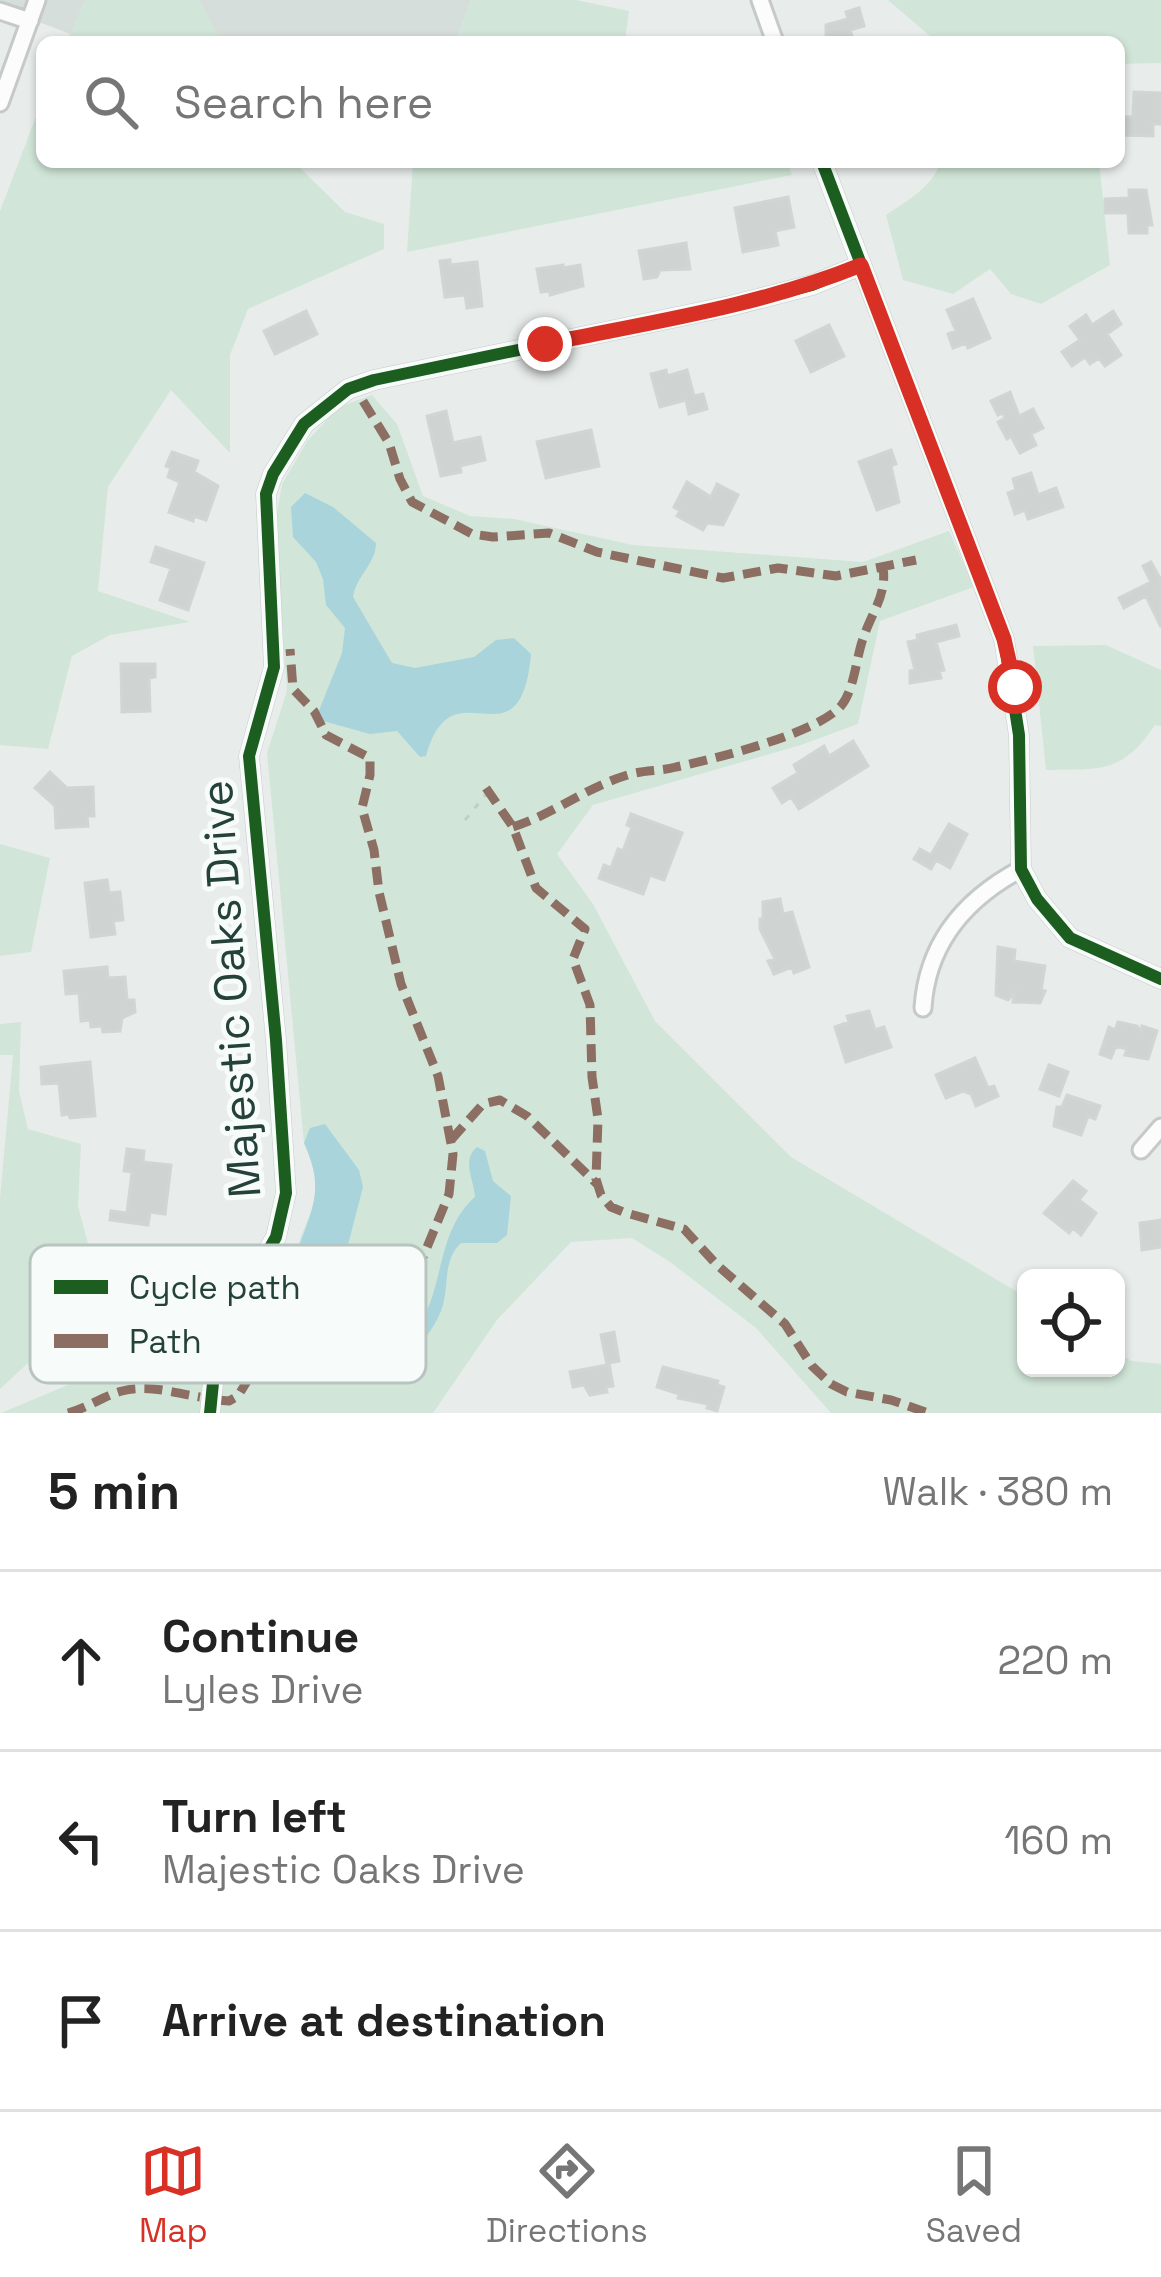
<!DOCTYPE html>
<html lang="en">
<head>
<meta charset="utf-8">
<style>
  body { margin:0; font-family:"Space Grotesk",sans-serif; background:#f2f2f2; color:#222 }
  .controls { position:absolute; right:36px; bottom:36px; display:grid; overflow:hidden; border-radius:18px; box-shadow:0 3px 9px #0004 }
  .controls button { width:108px; height:108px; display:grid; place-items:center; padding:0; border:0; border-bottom:3px solid #e0e0e0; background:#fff; color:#222; font:60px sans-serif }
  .stop { position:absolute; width:36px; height:36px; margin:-27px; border:9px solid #d93025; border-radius:50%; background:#fff }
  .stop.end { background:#d93025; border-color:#fff; box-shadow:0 3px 12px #0008 }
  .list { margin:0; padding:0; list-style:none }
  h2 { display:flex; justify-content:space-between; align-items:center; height:156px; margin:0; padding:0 48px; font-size:51px }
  h2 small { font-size:39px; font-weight:400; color:#767676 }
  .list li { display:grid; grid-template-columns:78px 1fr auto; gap:36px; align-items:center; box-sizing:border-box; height:180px; padding:0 48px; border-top:3px solid #e0e0e0 }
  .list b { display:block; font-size:45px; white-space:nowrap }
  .list p { margin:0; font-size:39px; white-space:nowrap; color:#767676 }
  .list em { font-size:39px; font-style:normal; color:#767676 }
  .icon { flex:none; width:66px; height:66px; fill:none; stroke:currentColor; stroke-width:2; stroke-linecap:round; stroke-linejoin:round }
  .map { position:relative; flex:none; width:1161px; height:1413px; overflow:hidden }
  .search { position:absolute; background:#fff; box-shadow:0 3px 9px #0004; left:36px; right:36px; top:36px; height:132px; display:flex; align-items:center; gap:30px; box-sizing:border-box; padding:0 42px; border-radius:18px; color:#767676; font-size:45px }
  .sheet { height:696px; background:#fff }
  nav { display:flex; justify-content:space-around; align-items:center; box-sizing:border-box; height:168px; border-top:3px solid #e0e0e0; background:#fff; font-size:33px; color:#767676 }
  nav a { display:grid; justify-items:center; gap:6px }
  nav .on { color:#d93025 }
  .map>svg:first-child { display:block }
  .built { fill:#d6dedb }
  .green { fill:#d1e6d8 }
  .water { fill:#a9d4db }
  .building { fill:#cfd4d2; stroke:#d1d6d4; stroke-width:3 }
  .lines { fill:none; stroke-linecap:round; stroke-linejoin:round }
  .minor-casing { stroke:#c5cac8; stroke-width:21 }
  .path { stroke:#c3ccca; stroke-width:3; stroke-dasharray:6 9; stroke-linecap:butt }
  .minor { stroke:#fcfcfc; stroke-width:15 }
  .quiet { stroke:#8d6e63; stroke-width:9; stroke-dasharray:18 9; stroke-linecap:butt }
  .cycleway-casing { stroke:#f7fbf9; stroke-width:20 }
  .cycleway { stroke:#1b5e20; stroke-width:12 }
  .route { stroke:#d93025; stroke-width:15 }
  .labels { text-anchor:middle; stroke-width:10; stroke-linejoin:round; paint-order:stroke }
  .street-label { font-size:45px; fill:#24423a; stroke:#f7fbf9 }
  .key { fill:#f7fbf9; stroke:#b8c4c0; stroke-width:3 }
  .key-label { font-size:33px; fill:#24423a }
</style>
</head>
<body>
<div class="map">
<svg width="1161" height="1413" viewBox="0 0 1161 1413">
  <rect width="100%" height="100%" fill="#e8edeb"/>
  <path class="built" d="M0 0H471L456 42H91L0 7Z"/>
  <path class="green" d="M85 0H200L221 42H67Z
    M471 0H576L629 11 625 42H456Z
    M888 0H1161V63L1119 64V42H937Z
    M42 101V162H294L345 212 384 224V249L248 309 230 355V453L171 390 108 487 98 591 190 622 110 635 72 656 48 749 0 745V211Z
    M413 162H787L792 175 407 252Z
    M941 162H1099L1110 265 1041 304 1011 294 990 269 953 294 903 280 886 215C908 200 931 188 941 162Z
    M372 395 397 424 423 496 470 516 514 519 633 545 863 562 949 531 974 587 880 621 858 724 801 745 593 805 557 854 593 904 655 1021 791 1157 1026 1297V1368H1116V1352L1132 1361 1161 1364V1413H831L756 1328 670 1262 632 1238 571 1242 497 1320 433 1413H1L75 1382 184 1355 244 1328 295 1269C297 1214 334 1210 304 1143L267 753 287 691 275 524 282 484 308 440 339 407Z
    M1106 645 1161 670V726L1155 725C1122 774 1101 769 1046 770L1033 646Z
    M0 844 50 858 31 952 0 956Z
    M21 1022 19 1091 28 1129 81 1144 78 1206 90 1251 124 1268 89 1278 73 1321 0 1389V1198L13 1055H0V1024Z"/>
  <path class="water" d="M305 493 333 507 376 543C376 564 356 576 353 597L392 663 415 668 474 657 496 640 514 638 531 654C520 774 452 659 426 756L420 757 397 731 370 734 323 721 318 713 342 653 345 628 326 605 323 579 316 562 293 537 291 507Z
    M325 1124 359 1170 363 1187 344 1260 333 1274 284 1305 277 1290C294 1270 293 1262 302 1238 316 1200 322 1183 304 1143L310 1128Z
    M477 1147 485 1151 493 1181 511 1196 507 1235 497 1243H461C443 1260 449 1283 443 1305 434 1333 413 1354 390 1372L383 1361C395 1351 409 1341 418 1327 445 1287 436 1231 475 1197 474 1180 461 1160 477 1147Z"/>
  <path class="building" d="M859 8 864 26 850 30 854 42H826V25L848 19 846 12Z
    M1134 92 1161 93V124H1153V136L1120 135 1121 117H1133Z
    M1129 190H1146L1152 225H1147V233H1129L1128 213H1105V199L1129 198Z
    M788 197 794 227 775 231 778 245 743 252 735 208Z
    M686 243 690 269 660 270 657 277 644 279 639 251Z
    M450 260V265L477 262 482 306 467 308 465 295 445 297 440 261Z
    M563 265V268L580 265 583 286 550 295V291L541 292 537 269Z
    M973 299 990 338 968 348 966 343 953 348 948 334 956 331 947 310Z
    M306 311 317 334 275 354 264 331Z
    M1113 311 1121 324 1107 334 1121 355 1105 366 1099 358 1090 364 1085 357 1072 366 1062 352 1080 340 1070 326 1086 315 1092 325Z
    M829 325 844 356 811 372 796 341Z
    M666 370 667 376 687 370 694 396 703 394 707 409 689 414 686 400 660 407 651 374Z
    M1010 392 1019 416 1033 409 1043 428 1031 434 1036 445 1020 453 1011 436 1007 439 998 422 1005 418 1003 413 998 415 991 401Z
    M446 411 453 443 480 437 485 460 460 466 461 472 441 476 427 416Z
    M591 430 599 466 546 478 537 442Z
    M891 450 896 464 891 466 899 502 877 510 859 462Z
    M172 452 198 461 194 472 218 486 206 520 194 516 193 521 169 512 180 482 168 477 171 468 166 466Z
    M1031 473 1038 495 1056 488 1063 507 1028 519 1025 510 1015 514 1008 493 1016 490 1013 479Z
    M687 482 711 497 717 484 738 495 723 525 707 523 703 530 677 516 680 511 674 507Z
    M156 547 204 563 188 610 160 600 171 568 151 562Z
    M1151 562 1161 580V627L1146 596 1124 608 1119 598 1151 582 1143 566Z
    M956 625 959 636 936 642 944 670 939 671 941 678 910 683V671L915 670 908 642 918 640 917 635Z
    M121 664H155V677L149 678 150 711 122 712Z
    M853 741 868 766 799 809 791 797 782 803 773 788 798 773 794 765 824 746 829 756Z
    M50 772 67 788 93 787 94 816H87L88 826 56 828 55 806 35 788Z
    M631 814 682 833 664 880 650 875 643 894 599 878 604 865 611 868 618 849 623 851 632 827 627 825Z
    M949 824 967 834 950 868 936 860 931 869 914 859 920 849 931 855Z
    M107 880 109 893 120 892 123 920 113 921 115 934 91 937 85 883Z
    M780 899 783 914 792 912 809 967 794 973 792 967 774 974 768 961 775 959 760 929V919H763V902Z
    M998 947 1015 950 1014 961 1045 966 1041 990 1045 991 1040 1003 1013 1002 1015 992 1008 1000 996 995Z
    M107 967 108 978 125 977 127 1000H134L135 1012 122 1018 120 1031 103 1032 102 1026 91 1027 90 1020 81 1021 79 993 66 994 64 971Z
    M869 1011 875 1030 884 1027 891 1047 846 1062 835 1027 849 1022 847 1016Z
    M1118 1022 1137 1026 1141 1031 1142 1026 1157 1031 1148 1059 1125 1055 1127 1049 1120 1047 1115 1048 1111 1058 1100 1054 1109 1027 1115 1030Z
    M975 1058 988 1088 994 1086 998 1096 976 1106 971 1094 963 1091 946 1098 936 1075Z
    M90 1062 95 1116 70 1118 69 1114 62 1115 59 1083 42 1084 41 1067Z
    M1049 1065 1068 1072 1059 1096 1040 1089Z
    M1067 1095 1100 1106 1095 1119 1088 1116 1081 1135 1054 1126 1057 1107H1062Z
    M127 1149 144 1151 143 1162 171 1165 165 1214 150 1212 148 1225 110 1220 111 1211 127 1213 132 1172 124 1171Z
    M1073 1181 1086 1191 1079 1200 1096 1213 1081 1235 1073 1228 1069 1233 1044 1213Z
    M1161 1220V1247L1142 1250 1140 1223Z
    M614 1332 619 1361 609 1363 613 1386 606 1387 607 1392 590 1395 584 1385 573 1387 570 1372 607 1365 601 1335Z
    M663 1367 718 1381 717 1385 724 1387 717 1411 707 1408 708 1404 678 1398 679 1394 657 1387Z"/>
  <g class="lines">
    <defs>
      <path id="minor" d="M760 0 775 42
        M0 11 30 21
        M0 103 37 0
        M822 162 1004 639 1019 735 1021 869 1037 899 1070 938 1161 979
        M923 1008C927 943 965 899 1021 869
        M1141 1150 1161 1127
        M210 1413 216 1353 224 1329 276 1237 286 1193 276 1040 249 756 274 667 266 494 273 474 304 424 348 389 374 380 730 306 812 285 861 265"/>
    </defs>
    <use href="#minor" class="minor-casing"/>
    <path class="path" d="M465 820 488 792"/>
    <use href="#minor" class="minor"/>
    <path class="quiet" d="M363 401 389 443 400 479 412 502 472 534 493 537 549 533 597 552 723 578 778 568 836 576 916 560
      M486 788 513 827 536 888 585 929 573 959 590 1005 592 1077 598 1119 596 1179 601 1195 611 1207 623 1212 684 1229 717 1265 785 1324 812 1366 831 1384 847 1392 891 1400 928 1413
      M513 827C556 813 588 786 631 774 646 770 661 771 676 767 714 759 816 734 841 706 855 689 856 656 864 636 873 610 887 595 883 566
      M451 1140 483 1104 500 1100 527 1116 597 1184
      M217 1400 229 1401 238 1396 252 1373 275 1353 304 1316 333 1293 351 1291 401 1301 413 1296 423 1257 449 1194 453 1154 438 1076 401 984 379 892 374 850 362 808 370 775V758L326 735 314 711 293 689 290 649
      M68 1413C88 1408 103 1396 122 1391 147 1384 175 1393 200 1397"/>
    <defs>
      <path id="cycleway" d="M822 162 1004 639 1019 735 1021 869 1037 899 1070 938 1161 979
        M210 1413 216 1353 224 1329 276 1237 286 1193 276 1040 249 756 274 667 266 494 273 474 304 424 348 389 374 380 730 306 812 285 861 265"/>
    </defs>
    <use href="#cycleway" class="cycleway-casing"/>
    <use href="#cycleway" class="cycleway"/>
  </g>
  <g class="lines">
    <path class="route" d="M545 344C651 322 760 306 861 265L1004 639 1015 687"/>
  </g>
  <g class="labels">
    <g class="street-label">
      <text transform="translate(230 989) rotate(-94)" y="16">Majestic Oaks Drive</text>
    </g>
  </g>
  <rect x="30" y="1245" width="396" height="138" rx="18" class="key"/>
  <rect x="54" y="1280" width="54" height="14" fill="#1b5e20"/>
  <rect x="54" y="1334" width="54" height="14" fill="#8d6e63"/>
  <g class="key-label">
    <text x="129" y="1299">Cycle path</text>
    <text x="129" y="1353">Path</text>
  </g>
</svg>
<div class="controls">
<button><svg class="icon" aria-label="locate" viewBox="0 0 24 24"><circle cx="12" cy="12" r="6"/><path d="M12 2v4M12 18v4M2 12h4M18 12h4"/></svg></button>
</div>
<div class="stop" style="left:1015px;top:687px"></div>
<div class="stop end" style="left:545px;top:344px"></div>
<div class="search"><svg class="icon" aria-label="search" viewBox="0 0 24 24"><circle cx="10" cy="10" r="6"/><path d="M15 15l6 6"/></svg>Search here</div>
</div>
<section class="sheet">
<h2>5 min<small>Walk · 380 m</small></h2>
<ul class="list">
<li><svg class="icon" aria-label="ahead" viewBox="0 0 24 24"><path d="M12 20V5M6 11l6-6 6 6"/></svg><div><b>Continue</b><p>Lyles Drive</p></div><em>220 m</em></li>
<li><svg class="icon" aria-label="left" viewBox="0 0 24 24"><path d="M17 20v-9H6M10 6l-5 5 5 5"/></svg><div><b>Turn left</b><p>Majestic Oaks Drive</p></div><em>160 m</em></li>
<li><svg class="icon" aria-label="arrive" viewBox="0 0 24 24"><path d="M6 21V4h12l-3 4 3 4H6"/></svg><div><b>Arrive at destination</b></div></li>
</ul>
</section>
<nav>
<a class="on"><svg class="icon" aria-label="map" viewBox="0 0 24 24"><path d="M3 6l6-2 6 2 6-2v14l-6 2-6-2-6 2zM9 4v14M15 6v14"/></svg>Map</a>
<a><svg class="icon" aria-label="directions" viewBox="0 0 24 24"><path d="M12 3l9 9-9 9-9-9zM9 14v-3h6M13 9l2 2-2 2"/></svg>Directions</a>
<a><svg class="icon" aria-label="saved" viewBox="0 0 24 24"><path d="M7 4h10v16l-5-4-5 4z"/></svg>Saved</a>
</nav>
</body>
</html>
